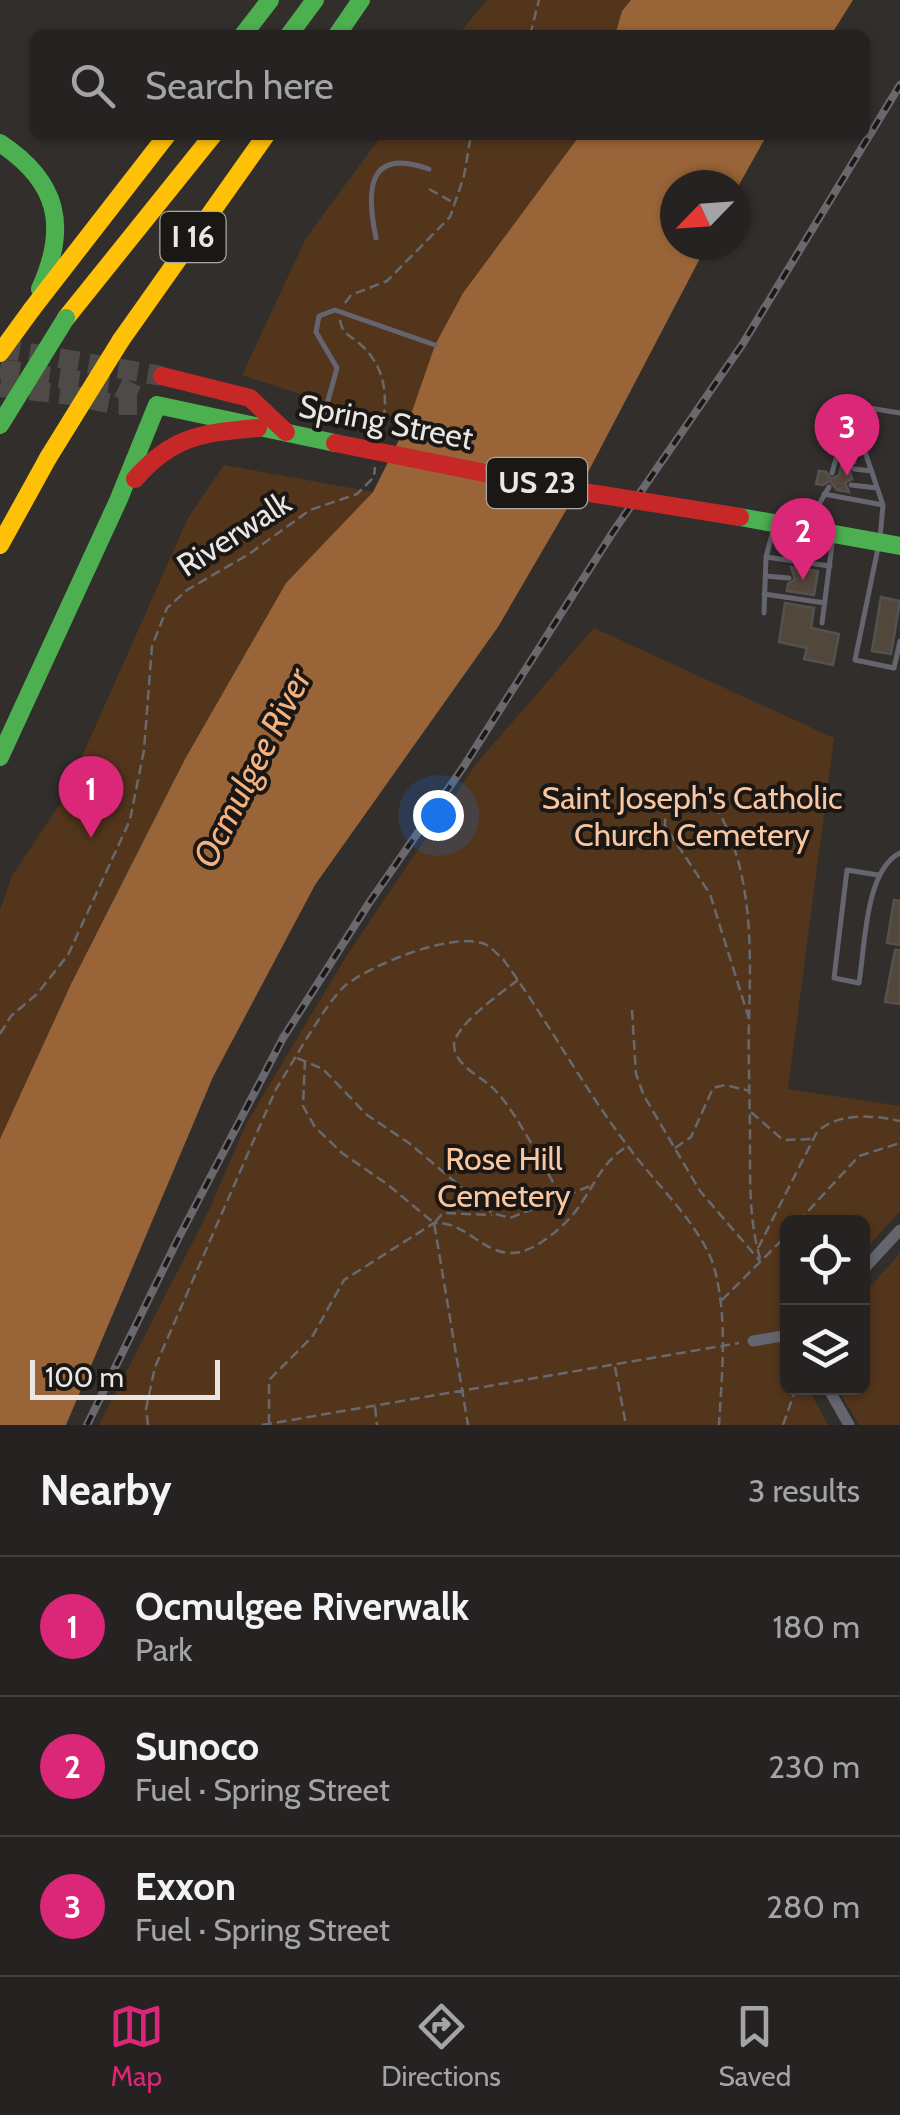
<!DOCTYPE html>
<html lang="en">
<head>
<meta charset="utf-8">
<style>
  body { margin:0; font-family:Cabin,sans-serif; background:#312f2e; color:#f1f3f6 }
  .controls { position:absolute; right:30px; bottom:30px; display:grid; overflow:hidden; border-radius:15px; box-shadow:0 2px 8px #0004 }
  .controls button { width:90px; height:90px; display:grid; place-items:center; padding:0; border:0; border-bottom:2px solid #423f3f; background:#252221; color:#f1f3f6; font:50px sans-serif }
  .compass { position:absolute; left:660px; top:170px; width:90px; height:90px; border-radius:50%; background:#252221; box-shadow:0 2px 8px #0004; rotate:245deg }
  .scale { position:absolute; left:30px; bottom:25px; width:190px; box-sizing:border-box; padding-left:10px; border:5px solid #eae6e3; border-top:0; font-size:28px; line-height:35px; white-space:nowrap; color:#eae6e3; -webkit-text-stroke:8px #1a1715; paint-order:stroke }
  .you { position:absolute; left:438px; top:815px; width:35px; height:35px; margin:-25px; border:8px solid #fff; border-radius:50%; background:#1a73e8; box-shadow:0 0 0 15px #1a73e833 }
  .badge { display:grid; place-items:center; width:65px; height:65px; border-radius:50%; background:#db2777; color:#fff; font-size:32px; font-weight:700 }
  .pin { position:absolute; translate:-50% -82px; filter:drop-shadow(0 2px 5px #0008) }
  .pin::after { content:''; position:absolute; top:52px; width:35px; height:30px; background:inherit; clip-path:polygon(0 0,100% 0,50% 100%) }
  .list { margin:0; padding:0; list-style:none }
  h2 { display:flex; justify-content:space-between; align-items:center; height:130px; margin:0; padding:0 40px; font-size:42px }
  h2 small { font-size:32px; font-weight:400; color:#a3a4a5 }
  .list li { display:grid; grid-template-columns:65px 1fr auto; gap:30px; align-items:center; box-sizing:border-box; height:140px; padding:0 40px; border-top:2px solid #423f3f }
  .list b { display:block; font-size:38px; white-space:nowrap }
  .list p { margin:0; font-size:32px; white-space:nowrap; color:#a3a4a5 }
  .list em { font-size:32px; font-style:normal; color:#a3a4a5 }
  .icon { flex:none; width:55px; height:55px; fill:none; stroke:currentColor; stroke-width:2; stroke-linecap:round; stroke-linejoin:round }
  .map { position:relative; flex:none; width:900px; height:1425px; overflow:hidden }
  .search { position:absolute; background:#252221; box-shadow:0 2px 8px #0004; left:30px; right:30px; top:30px; height:110px; display:flex; align-items:center; gap:25px; box-sizing:border-box; padding:0 35px; border-radius:15px; color:#a3a4a5; font-size:38px }
  .sheet { height:550px; background:#252221 }
  nav { display:flex; justify-content:space-around; align-items:center; box-sizing:border-box; height:140px; border-top:2px solid #423f3f; background:#252221; font-size:28px; color:#a3a4a5 }
  nav a { display:grid; justify-items:center; gap:5px }
  nav .on { color:#db2777 }
  .map>svg:first-child { display:block }
  .green { fill:#53351c }
  .water { fill:#996437 }
  .building { fill:#52473b; stroke:#545250; stroke-width:2.5 }
  .lines { fill:none; stroke-linecap:round; stroke-linejoin:round }
  .highway-tunnel { stroke:#4d4a47; stroke-width:20; stroke-dasharray:20 10; stroke-linecap:butt }
  .path { stroke:#68696e; stroke-width:2.5; stroke-dasharray:10 5; stroke-linecap:butt }
  .lane { stroke:#65656f; stroke-width:5 }
  .street { stroke:#65656f; stroke-width:11 }
  .fast { stroke:#4caf50; stroke-width:18 }
  .slow { stroke:#ffc107; stroke-width:18 }
  .jam { stroke:#c62828; stroke-width:18 }
  .rail-casing { stroke:#68686d; stroke-width:8 }
  .rail { stroke:#1a1715; stroke-width:4; stroke-dasharray:11; stroke-linecap:butt }
  .fast-bridge { stroke:#4caf50; stroke-width:18 }
  .slow-bridge { stroke:#ffc107; stroke-width:18 }
  .jam-bridge { stroke:#c62828; stroke-width:18 }
  .labels { text-anchor:middle; stroke-width:8; stroke-linejoin:round; paint-order:stroke }
  .shield { fill:#1a1715; stroke:#aca8a5; stroke-width:2.5 }
  .shield-label { font-size:30px; font-weight:bold; fill:#eae6e3 }
  .street-label { font-size:32px; fill:#eae6e3; stroke:#1a1715 }
  .park-label { font-size:32px; fill:#f9c69f; stroke:#1a1715 }
  .water-label { font-size:35px; font-style:italic; fill:#f5b27e; stroke:#1a1715 }
</style>
</head>
<body>
<div class="map">
<svg width="900" height="1425" viewBox="0 0 900 1425">
  <rect width="100%" height="100%" fill="#312e2c"/>
  <path class="green" d="M487 0H631L622 12 615 35H458Z
    M382 135H580L463 293 435 345 409 420 346 409 242 375 306 238Z
    M224 465 373 492 286 583 185 759 71 984 0 1139V910L12 876 63 799 188 518Z
    M594 628 834 738 788 1089 900 1106V1211L863 1252 862 1222H788V1388H808L828 1425H99L209 1210 246 1124 347 955 476 764Z
    M900 1253V1425H859L837 1388H862L863 1295Z"/>
  <path class="water" d="M631 0H853L831 35H615L622 11Z
    M580 135H767L735 192V185H675V245H707L586 476 498 627 315 885 213 1077 66 1425H0V1139L71 984 185 759 286 583 373 492 409 420 435 345 463 293Z"/>
  <path class="building" d="M857 446 855 463 848 467 852 479 845 483 849 492 837 490 830 481 823 485 816 484 819 471 826 472 831 479 839 475 846 447Z
    M791 567 818 571 814 595 787 591 788 584 795 579Z
    M881 597 900 601 891 654 872 651Z
    M785 603 814 608 811 628 839 634 833 665 804 659 807 648 779 642Z
    M894 900 900 901V945L887 943Z
    M895 950H900V1004L885 1002Z"/>
  <g class="lines">
    <path class="highway-tunnel" d="M0 348 162 376
      M0 369 118 387 139 397
      M0 387 70 395 117 405H137"/>
    <path class="path" d="M530 35 539 0
      M429 189 454 203
      M345 303 351 295 387 281 450 217 464 176 471 135
      M340 320C342 334 350 335 360 344 388 369 388 400 381 435
      M518 980C502 992 454 1026 454 1045 455 1067 483 1077 495 1090 517 1113 543 1166 561 1196
      M632 1010 636 1074 644 1096 700 1191 760 1261
      M749 1019 710 894 665 826C663 793 704 782 719 812 753 876 751 949 749 1020 748 1060 750 1101 750 1142 750 1183 749 1222 761 1262
      M0 1034 11 1016 37 994 68 955 130 820 144 750 152 646 167 608 187 590 249 554 310 510 357 494 374 477 375 467
      M297 1058 323 1069 367 1115 409 1143 492 1213 510 1218 590 1186
      M305 1060 303 1106 315 1127 342 1153 387 1184 434 1223 468 1425
      M751 1112 783 1140 812 1139
      M675 1148 691 1137 713 1088 725 1085 750 1091
      M435 1222 443 1213 492 1215
      M798 1222 859 1156 900 1143
      M758 1248 817 1132C839 1112 872 1115 900 1121
      M722 1300 788 1234
      M615 1367 626 1425
      M375 1407 377 1425
      M269 1424V1380L312 1337 344 1280 434 1223C466 1221 483 1255 514 1253 538 1251 570 1222 582 1202 597 1180 603 1162 626 1147
      M148 1425 146 1409 155 1367 276 1089C291 1066 327 1000 346 985 371 965 453 931 485 944 491 947 498 955 503 959 548 1021 584 1089 630 1149 655 1183 702 1227 714 1267 728 1318 722 1372 719 1425
      M262 1425 739 1343
      M783 1425 796 1388"/>
    <path class="lane" d="M376 238C366 190 367 147 429 169
      M869 408 900 413
      M319 433 337 368 316 332 319 316 335 310 435 345
      M854 469 872 471
      M832 473 841 441 861 440 883 505 880 538
      M851 485 877 488
      M824 494 883 505
      M808 523 829 487
      M878 548 855 660 894 668 900 641
      M766 557 830 566
      M765 576 789 578
      M764 594 825 603
      M764 613 766 557 774 527
      M822 623 833 537
      M878 875 847 870 834 978 859 983C865 947 865 870 900 853"/>
    <path class="street" d="M862 1271 900 1230
      M753 1341 788 1335
      M828 1388 849 1425"/>
    <path class="fast" d="M243 35 270 0
      M289 35 315 0
      M337 35 361 0
      M0 143C59 182 68 227 40 289
      M157 405 335 443
      M740 517 900 546
      M0 757 118 501 157 405"/>
    <path class="slow" d="M32 309 167 135
      M66 318 213 135
      M121 340 266 135
      M0 545 48 458"/>
    <path class="jam" d="M162 376 250 398 286 432
      M135 479C173 435 203 433 258 428"/>
    <defs>
      <path id="rail" d="M87 1425 177 1241 283 1038 369 903 464 766 613 532 742 345 900 85"/>
    </defs>
    <use href="#rail" class="rail-casing"/>
    <use href="#rail" class="rail"/>
    <path class="fast-bridge" d="M0 425 66 318"/>
    <path class="slow-bridge" d="M0 353 32 309
      M48 458 121 340"/>
    <path class="jam-bridge" d="M335 443 565 489 740 517"/>
  </g>
  <g class="labels">
    <g class="shield">
      <rect x="160.5" y="212" width="65" height="50" rx="8"/>
      <rect x="487" y="458" width="100" height="50" rx="8"/>
    </g>
    <g class="shield-label">
      <text x="193" y="247">I 16</text>
      <text x="537" y="493">US 23</text>
    </g>
    <g class="street-label">
      <text transform="translate(386 422) rotate(11)" y="11">Spring Street</text>
      <text transform="translate(234 534) rotate(-33)" y="11">Riverwalk</text>
    </g>
    <g class="park-label">
      <text x="692" y="809">Saint Joseph's Catholic<tspan x="692" dy="37">Church Cemetery</tspan></text>
      <text x="504" y="1170">Rose Hill<tspan x="504" dy="37">Cemetery</tspan></text>
    </g>
    <g class="water-label">
      <text transform="translate(252 768) rotate(-63)" y="12">Ocmulgee River</text>
    </g>
  </g>
</svg>
<div class="controls">
<button><svg class="icon" aria-label="locate" viewBox="0 0 24 24"><circle cx="12" cy="12" r="6"/><path d="M12 2v4M12 18v4M2 12h4M18 12h4"/></svg></button>
<button><svg class="icon" aria-label="layers" viewBox="0 0 24 24"><path d="M12 4l9 5-9 5-9-5zM3 14l9 5 9-5"/></svg></button>
</div>
<svg class="compass" viewBox="-18 -18 36 36"><path d="M0-13l5 13h-10z" fill="#e53935"/><path d="M0 13l5-13h-10z" fill="#a3a4a5"/></svg>
<div class="scale">100 m</div>
<div class="you"></div>
<div class="pin badge" style="left:91px;top:838px">1</div>
<div class="pin badge" style="left:803px;top:580px">2</div>
<div class="pin badge" style="left:847px;top:476px">3</div>
<div class="search"><svg class="icon" aria-label="search" viewBox="0 0 24 24"><circle cx="10" cy="10" r="6"/><path d="M15 15l6 6"/></svg>Search here</div>
</div>
<section class="sheet">
<h2>Nearby<small>3 results</small></h2>
<ul class="list">
<li><span class="badge">1</span><div><b>Ocmulgee Riverwalk</b><p>Park</p></div><em>180 m</em></li>
<li><span class="badge">2</span><div><b>Sunoco</b><p>Fuel · Spring Street</p></div><em>230 m</em></li>
<li><span class="badge">3</span><div><b>Exxon</b><p>Fuel · Spring Street</p></div><em>280 m</em></li>
</ul>
</section>
<nav>
<a class="on"><svg class="icon" aria-label="map" viewBox="0 0 24 24"><path d="M3 6l6-2 6 2 6-2v14l-6 2-6-2-6 2zM9 4v14M15 6v14"/></svg>Map</a>
<a><svg class="icon" aria-label="directions" viewBox="0 0 24 24"><path d="M12 3l9 9-9 9-9-9zM9 14v-3h6M13 9l2 2-2 2"/></svg>Directions</a>
<a><svg class="icon" aria-label="saved" viewBox="0 0 24 24"><path d="M7 4h10v16l-5-4-5 4z"/></svg>Saved</a>
</nav>
</body>
</html>
